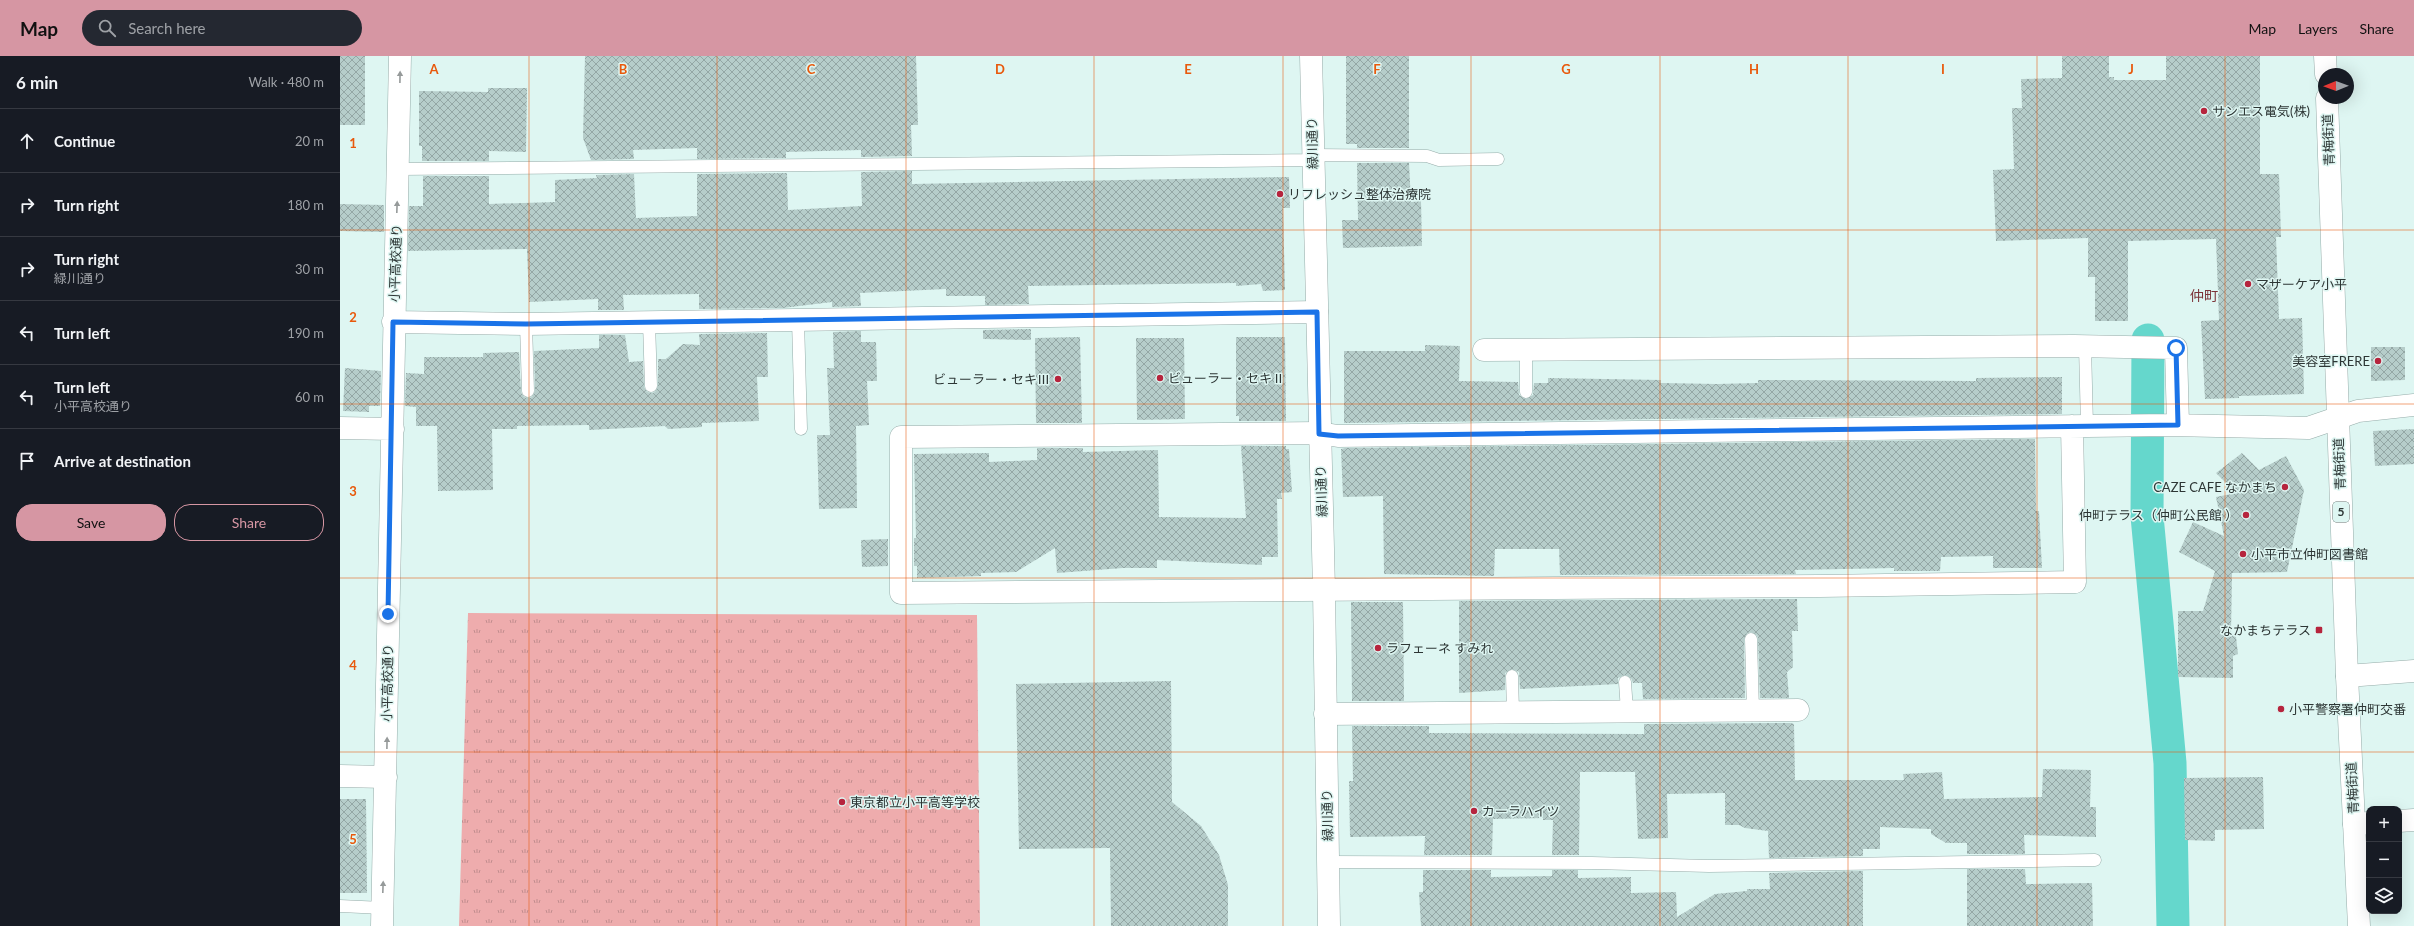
<!DOCTYPE html>
<html lang="en">
<head>
<meta charset="utf-8">
<style>
  body { margin:0; font-family:Lato,"Noto Sans JP",sans-serif; background:#242831; color:#f1f3f6 }
  .controls { position:absolute; right:12px; bottom:12px; display:grid; overflow:hidden; border-radius:8px; box-shadow:0 4px 16px #0002 }
  .controls button { width:36px; height:36px; display:grid; place-items:center; padding:0; border:0; border-bottom:1px solid #363941; background:#171b24; color:#f1f3f6; font:20px sans-serif }
  .compass { position:absolute; left:1978px; top:12px; width:36px; height:36px; border-radius:50%; background:#171b24; box-shadow:0 4px 16px #0002; rotate:269deg }
  .stop { position:absolute; width:12px; height:12px; margin:-9px; border:3px solid #1a73e8; border-radius:50%; background:#fff }
  .stop.end { background:#1a73e8; border-color:#fff; box-shadow:0 1px 4px #0008 }
  .list { margin:0; padding:0; list-style:none }
  h2 { display:flex; justify-content:space-between; align-items:center; height:52px; margin:0; padding:0 16px; font-size:17px }
  h2 small { font-size:13px; font-weight:400; color:#9ea1a6 }
  .list li { display:grid; grid-template-columns:26px 1fr auto; gap:12px; align-items:center; box-sizing:border-box; height:64px; padding:0 16px; border-top:1px solid #363941 }
  .list b { display:block; font-size:15px; white-space:nowrap }
  .list p { margin:0; font-size:13px; white-space:nowrap; color:#9ea1a6 }
  .list em { font-size:13px; font-style:normal; color:#9ea1a6 }
  .actions { display:flex; gap:8px; padding:12px 16px }
  .actions a { flex:1; padding:9px 0; border:1px solid #d696a3; border-radius:16px; text-align:center; font-size:14px; color:#d696a3 }
  .actions .main { background:#d696a3; color:#111 }
  .icon { flex:none; width:22px; height:22px; fill:none; stroke:currentColor; stroke-width:2; stroke-linecap:round; stroke-linejoin:round }
  .map { position:relative; flex:none; width:2074px; height:870px; overflow:hidden }
  header { display:flex; align-items:center; gap:24px; box-sizing:border-box; height:56px; padding:0 20px; background:#d696a3; color:#111 }
  header strong { font-size:19px }
  nav { display:flex; gap:22px; margin-inline-start:auto; font-size:14px }
  .search { width:280px; height:36px; background:#242831; display:flex; align-items:center; gap:10px; box-sizing:border-box; padding:0 14px; border-radius:22px; color:#9ea1a6; font-size:15px }
  main { display:flex }
  aside { flex:1; background:#171b24 }
  .map>svg:first-child { display:block }
  .park { fill:url(#park-tufts) }
  .lines { fill:none; stroke-linecap:round; stroke-linejoin:round }
  .canal { stroke:#65d7cc; stroke-width:33 }
  .building { fill:url(#building-cross-hatch) }
  .service-casing { stroke:#96aca9; stroke-width:13 }
  .minor-casing { stroke:#96aca9; stroke-width:23 }
  .tertiary-casing { stroke:#96aca9; stroke-width:23 }
  .primary-casing { stroke:#96aca9; stroke-width:23 }
  .service { stroke:#fff; stroke-width:12 }
  .minor { stroke:#fff; stroke-width:22 }
  .tertiary { stroke:#fff; stroke-width:22 }
  .primary { stroke:#fff; stroke-width:22 }
  .oneway { fill:#969a9a }
  .route { stroke:#1a73e8; stroke-width:5 }
  .grid { fill:none; stroke:#e8590c; stroke-width:1; stroke-opacity:0.55 }
  .poi-dot { fill:#b6243d; stroke:#def6f2; stroke-width:1.5 }
  .labels { text-anchor:middle; stroke-width:3; stroke-linejoin:round; paint-order:stroke }
  .shield { fill:#def6f2; stroke:#62706e; stroke-width:1 }
  .shield-label { font-size:12px; font-weight:bold; fill:#2d3635 }
  .poi-label { font-size:13px; fill:#2d3635; stroke:#def6f2; text-anchor:start }
  .street-label { font-size:13px; fill:#2d3635; stroke:#def6f2 }
  .neighbourhood-label { font-size:14px; fill:#7c3439; stroke:#def6f2 }
  .grid-label { font-size:13px; text-anchor:middle; font-weight:bold; fill:#e8590c; stroke:#def6f2; stroke-width:3; stroke-linejoin:round; paint-order:stroke }
</style>
</head>
<body>
<header>
<strong>Map</strong>
<div class="search"><svg class="icon" aria-label="search" viewBox="0 0 24 24"><circle cx="10" cy="10" r="6"/><path d="M15 15l6 6"/></svg>Search here</div>
<nav><a>Map</a><a>Layers</a><a>Share</a></nav>
</header>
<main>
<aside>
<h2>6 min<small>Walk · 480 m</small></h2>
<ul class="list">
<li><svg class="icon" aria-label="ahead" viewBox="0 0 24 24"><path d="M12 20V5M6 11l6-6 6 6"/></svg><div><b>Continue</b></div><em>20 m</em></li>
<li><svg class="icon" aria-label="right" viewBox="0 0 24 24"><path d="M7 20v-9h11M14 6l5 5-5 5"/></svg><div><b>Turn right</b></div><em>180 m</em></li>
<li><svg class="icon" aria-label="right" viewBox="0 0 24 24"><path d="M7 20v-9h11M14 6l5 5-5 5"/></svg><div><b>Turn right</b><p>緑川通り</p></div><em>30 m</em></li>
<li><svg class="icon" aria-label="left" viewBox="0 0 24 24"><path d="M17 20v-9H6M10 6l-5 5 5 5"/></svg><div><b>Turn left</b></div><em>190 m</em></li>
<li><svg class="icon" aria-label="left" viewBox="0 0 24 24"><path d="M17 20v-9H6M10 6l-5 5 5 5"/></svg><div><b>Turn left</b><p>小平高校通り</p></div><em>60 m</em></li>
<li><svg class="icon" aria-label="arrive" viewBox="0 0 24 24"><path d="M6 21V4h12l-3 4 3 4H6"/></svg><div><b>Arrive at destination</b></div></li>
</ul>
<div class="actions"><a class="main">Save</a><a>Share</a></div>
</aside>
<div class="map">
<svg width="2074" height="870" viewBox="0 0 2074 870">
  <defs>
    <pattern id="park-tufts" width="24" height="20" patternUnits="userSpaceOnUse"><rect width="24" height="20" fill="#eeacad"/><path d="M3 7l-1-3M5 7V3M7 7l1-3M15 17l-1-3M17 17v-4M19 17l1-3" fill="none" stroke="#c18d8e"/></pattern>
    <pattern id="building-cross-hatch" width="8" height="8" patternUnits="userSpaceOnUse"><rect width="8" height="8" fill="#b6cdca"/><path d="M0 0l8 8M0 8l8-8" fill="none" stroke="#94a7a5"/></pattern>
  </defs>
  <rect width="100%" height="100%" fill="#def6f2"/>
  <path class="park" d="M128 557 637 559 640 870H119Z"/>
  <g class="lines">
    <path class="canal" d="M1808 284 1807 460 1830 707 1833 870"/>
  </g>
  <path class="building" d="M0 0H25V69H0Z
    M245 0H576L578 69H571L572 100 521 101V94L446 96V102L357 103V92L293 94 294 103 251 104 243 82Z
    M1006 0H1069V92H1017V88H1006Z
    M1722 0H1769V21H1774V24H1826V0H1920V118H1939L1941 181H1936L1939 263 1962 262 1964 338 1899 340V342L1865 343 1861 265 1879 264 1876 183 1788 185V265H1755V221H1748V182L1656 185 1653 114 1674 113 1672 52H1682L1681 23 1722 22Z
    M148 32H187L186 96 149 95V105H82V90H79V35L148 36Z
    M1017 107H1069L1071 146 1081 145 1082 190 1003 192 1002 164H1018Z
    M572 115V128L949 121 950 152H943L945 234 923 235 921 228 896 230V227L688 230 689 248 645 249V240H606V233L520 237 521 250 492 251V246L443 252 359 253V238L283 239 284 254H258V243L189 246 187 193 68 195 69 150H83V120H149V148L215 146V124L257 122 256 119 294 118 296 162 357 160V118L447 117 448 154 522 150 521 116Z
    M0 148 44 149V176L0 175Z
    M691 273V284L643 283V274Z
    M521 275V286H536L537 325H527L529 369 516 370 517 452 479 453 477 379H490L487 312H494L493 276Z
    M427 277 428 321H417L419 365 362 367V371L328 373 325 370 249 374V369L177 370V373H152L153 434 98 435 97 370H76V351L65 350 66 317 84 318V301H143V297L179 296 181 336 184 341 189 342 192 341 195 335 194 295 259 292V279H285L289 306 303 305 304 331 307 336 312 337 315 336 318 330V303H326L343 288 360 289 359 278Z
    M740 281 742 367H696L695 282Z
    M896 281H945L946 365H899V360H896Z
    M796 282H844L845 363 797 364Z
    M1085 289 1120 290 1119 325 1178 326 1179 339 1186 343 1193 339 1194 327H1208V322L1321 324V327L1377 328 1418 327V324L1636 325V322L1722 321V358L1004 367V295H1085Z
    M2031 291H2065V324L2031 325Z
    M5 312 41 315 40 350H29V356L3 355Z
    M2074 373V408L2035 410 2033 375Z
    M1695 383 1696 455H1699L1702 512H1653V500L1601 501 1600 515H1554V512L1455 514 1456 518 1220 519 1219 493H1155L1154 520 1044 518 1043 440 1003 441 1001 393 1005 392Z
    M901 390H946V393H949L952 436 941 437 942 443H937L938 501H922V509L817 504V512H783L717 517 715 492 676 516 641 517V520L577 522V510H574V482H576L574 398 649 397V406L697 404V392H743V396L818 394 819 461 906 462Z
    M1902 397 1919 414 1946 400 1964 434 1947 516 1892 517 1891 578 1896 581 1898 598 1893 600V622L1838 621V555H1863L1875 515 1839 496 1853 466 1884 480 1876 441 1896 437 1876 417Z
    M548 483V510L522 511 521 484Z
    M1457 543 1458 575H1452L1453 611 1447 616 1449 642H1420L1418 583 1417 579 1411 576 1407 577 1404 583 1405 642 1303 643 1302 627H1293L1291 622 1285 619 1278 622V628L1180 633 1179 616 1172 613 1165 617V634L1119 637V545Z
    M1011 546H1063L1064 645H1012Z
    M831 625 832 746 861 770 879 799 888 829V870H771L770 792 679 793 676 628Z
    M1450 667 1454 668 1455 724H1564L1563 718 1602 716 1604 743 1702 741 1703 713 1751 714 1750 751H1756V781L1684 779 1685 798H1627V787H1606L1591 778V773L1540 771V793H1523V800L1429 802 1428 775 1405 772 1399 769H1385V737L1327 738 1328 782 1298 783 1295 716H1240L1239 799H1212L1213 764H1203V762L1153 763 1152 799H1084L1085 780 1010 781 1009 725H1013L1012 670H1089V677L1304 678V668Z
    M1923 721 1924 773 1875 774V785L1845 784 1844 722Z
    M0 743H26L27 837H0Z
    M1627 813H1685L1686 828 1752 827 1753 870H1627Z
    M1083 814H1151V821L1212 820V814H1238V822L1291 821V837L1336 836 1337 861 1375 838 1407 835V833H1430L1429 817 1523 815V870H1081L1079 836H1083Z"/>
  <g class="lines">
    <defs>
      <path id="service" d="M972 99 1087 100 1099 104 1158 103
        M58 113 972 104
        M458 264 461 373
        M309 266 311 330
        M186 268 188 335
        M1745 290 1747 370
        M1186 293V336
        M1411 583 1413 655
        M1172 620 1173 656
        M1285 626 1287 655
        M988 806 1252 807 1369 810 1755 804
        M0 850 43 852"/>
      <path id="minor" d="M53 266 186 268 977 256
        M1144 294 1734 290 1836 292 1838 369
        M1732 370 1735 526 1480 530 561 537V381L979 377 998 380 1747 370 1830 369 1968 372 2018 355 2074 349
        M0 372 53 373
        M2007 620 2074 615
        M985 658 1458 654
        M0 720 46 721
        M2059 765 2074 764
        M2014 768 2029 767
        M42 870 60 0"/>
      <path id="tertiary" d="M971 0 984 534 989 870"/>
      <path id="primary" d="M1985 0 1986 18
        M1987 42 2007 620 2019 870"/>
    </defs>
    <use href="#service" class="service-casing"/>
    <use href="#minor" class="minor-casing"/>
    <use href="#tertiary" class="tertiary-casing"/>
    <use href="#primary" class="primary-casing"/>
    <use href="#service" class="service"/>
    <use href="#minor" class="minor"/>
    <use href="#tertiary" class="tertiary"/>
    <use href="#primary" class="primary"/>
  </g>
  <defs><path id="oneway-solid" d="M-6-.8H1V-3.2L6.5 0L1 3.2V.8H-6Z"/></defs>
  <g class="oneway">
    <use href="#oneway-solid" transform="translate(60 21) rotate(-89)"/>
    <use href="#oneway-solid" transform="translate(57 151) rotate(-88)"/>
    <use href="#oneway-solid" transform="translate(47 687) rotate(-89)"/>
    <use href="#oneway-solid" transform="translate(43 831) rotate(-88)"/>
  </g>
  <g class="lines">
    <path class="route" d="M48 558 53 266 186 268 977 256 979 378 998 380 1838 369 1836 292"/>
  </g>
  <path class="grid" d="M189 0V870M377 0V870M566 0V870M754 0V870M943 0V870M1131 0V870M1320 0V870M1508 0V870M1697 0V870M1885 0V870M0 174H2074M0 348H2074M0 522H2074M0 696H2074"/>
  <g class="poi-dot">
    <circle cx="1864" cy="55" r="4"/>
    <circle cx="940" cy="138" r="4"/>
    <circle cx="1908" cy="228" r="4"/>
    <circle cx="2038" cy="305" r="4"/>
    <circle cx="820" cy="322" r="4"/>
    <circle cx="718" cy="323" r="4"/>
    <circle cx="1945" cy="431" r="4"/>
    <circle cx="1906" cy="459" r="4"/>
    <circle cx="1903" cy="498" r="4"/>
    <rect x="1975" y="570" width="8" height="8" rx="2"/>
    <circle cx="1038" cy="592" r="4"/>
    <circle cx="1941" cy="653" r="4"/>
    <circle cx="502" cy="746" r="4"/>
    <circle cx="1134" cy="755" r="4"/>
  </g>
  <g class="labels">
    <rect class="shield" x="1993" y="446" width="16" height="20" rx="3"/>
    <g class="shield-label">
      <text x="2001" y="460">5</text>
    </g>
    <g class="poi-label">
      <text x="1872" y="60">サンエス電気(株)</text>
      <text x="948" y="143">リフレッシュ整体治療院</text>
      <text x="1916" y="233">マザーケア小平</text>
      <text x="2030" y="310" text-anchor="end">美容室FRERE</text>
      <text x="828" y="327">ビューラー・セキⅡ</text>
      <text x="710" y="328" text-anchor="end">ビューラー・セキⅢ</text>
      <text x="1937" y="436" text-anchor="end">CAZE CAFE なかまち</text>
      <text x="1898" y="464" text-anchor="end">仲町テラス（仲町公民館 ）</text>
      <text x="1911" y="503">小平市立仲町図書館</text>
      <text x="1971" y="579" text-anchor="end">なかまちテラス</text>
      <text x="1046" y="597">ラフェーネ すみれ</text>
      <text x="1949" y="658">小平警察署仲町交番</text>
      <text x="510" y="751">東京都立小平高等学校</text>
      <text x="1142" y="760">カーラハイツ</text>
    </g>
    <g class="street-label">
      <text transform="translate(1988 84) rotate(-92)" y="5">青梅街道</text>
      <text transform="translate(972 87) rotate(-91)" y="5">緑川通り</text>
      <text transform="translate(55 207) rotate(-88)" y="5">小平高校通り</text>
      <text transform="translate(1999 408) rotate(-92)" y="5">青梅街道</text>
      <text transform="translate(981 435) rotate(-92)" y="5">緑川通り</text>
      <text transform="translate(47 627) rotate(-89)" y="5">小平高校通り</text>
      <text transform="translate(2012 732) rotate(-93)" y="5">青梅街道</text>
      <text transform="translate(987 759) rotate(-91)" y="5">緑川通り</text>
    </g>
    <g class="neighbourhood-label">
      <text x="1864" y="245">仲町</text>
    </g>
  </g>
  <g class="grid-label">
    <text x="94" y="18">A</text>
    <text x="283" y="18">B</text>
    <text x="471" y="18">C</text>
    <text x="660" y="18">D</text>
    <text x="848" y="18">E</text>
    <text x="1037" y="18">F</text>
    <text x="1226" y="18">G</text>
    <text x="1414" y="18">H</text>
    <text x="1603" y="18">I</text>
    <text x="1791" y="18">J</text>
    <text x="13" y="92">1</text>
    <text x="13" y="266">2</text>
    <text x="13" y="440">3</text>
    <text x="13" y="614">4</text>
    <text x="13" y="788">5</text>
  </g>
</svg>
<div class="controls">
<button>+</button>
<button>−</button>
<button><svg class="icon" aria-label="layers" viewBox="0 0 24 24"><path d="M12 4l9 5-9 5-9-5zM3 14l9 5 9-5"/></svg></button>
</div>
<svg class="compass" viewBox="-18 -18 36 36"><path d="M0-13l5 13h-10z" fill="#e53935"/><path d="M0 13l5-13h-10z" fill="#9ea1a6"/></svg>
<div class="stop" style="left:1836px;top:292px"></div>
<div class="stop end" style="left:48px;top:558px"></div>
</div>
</main>
</body>
</html>
